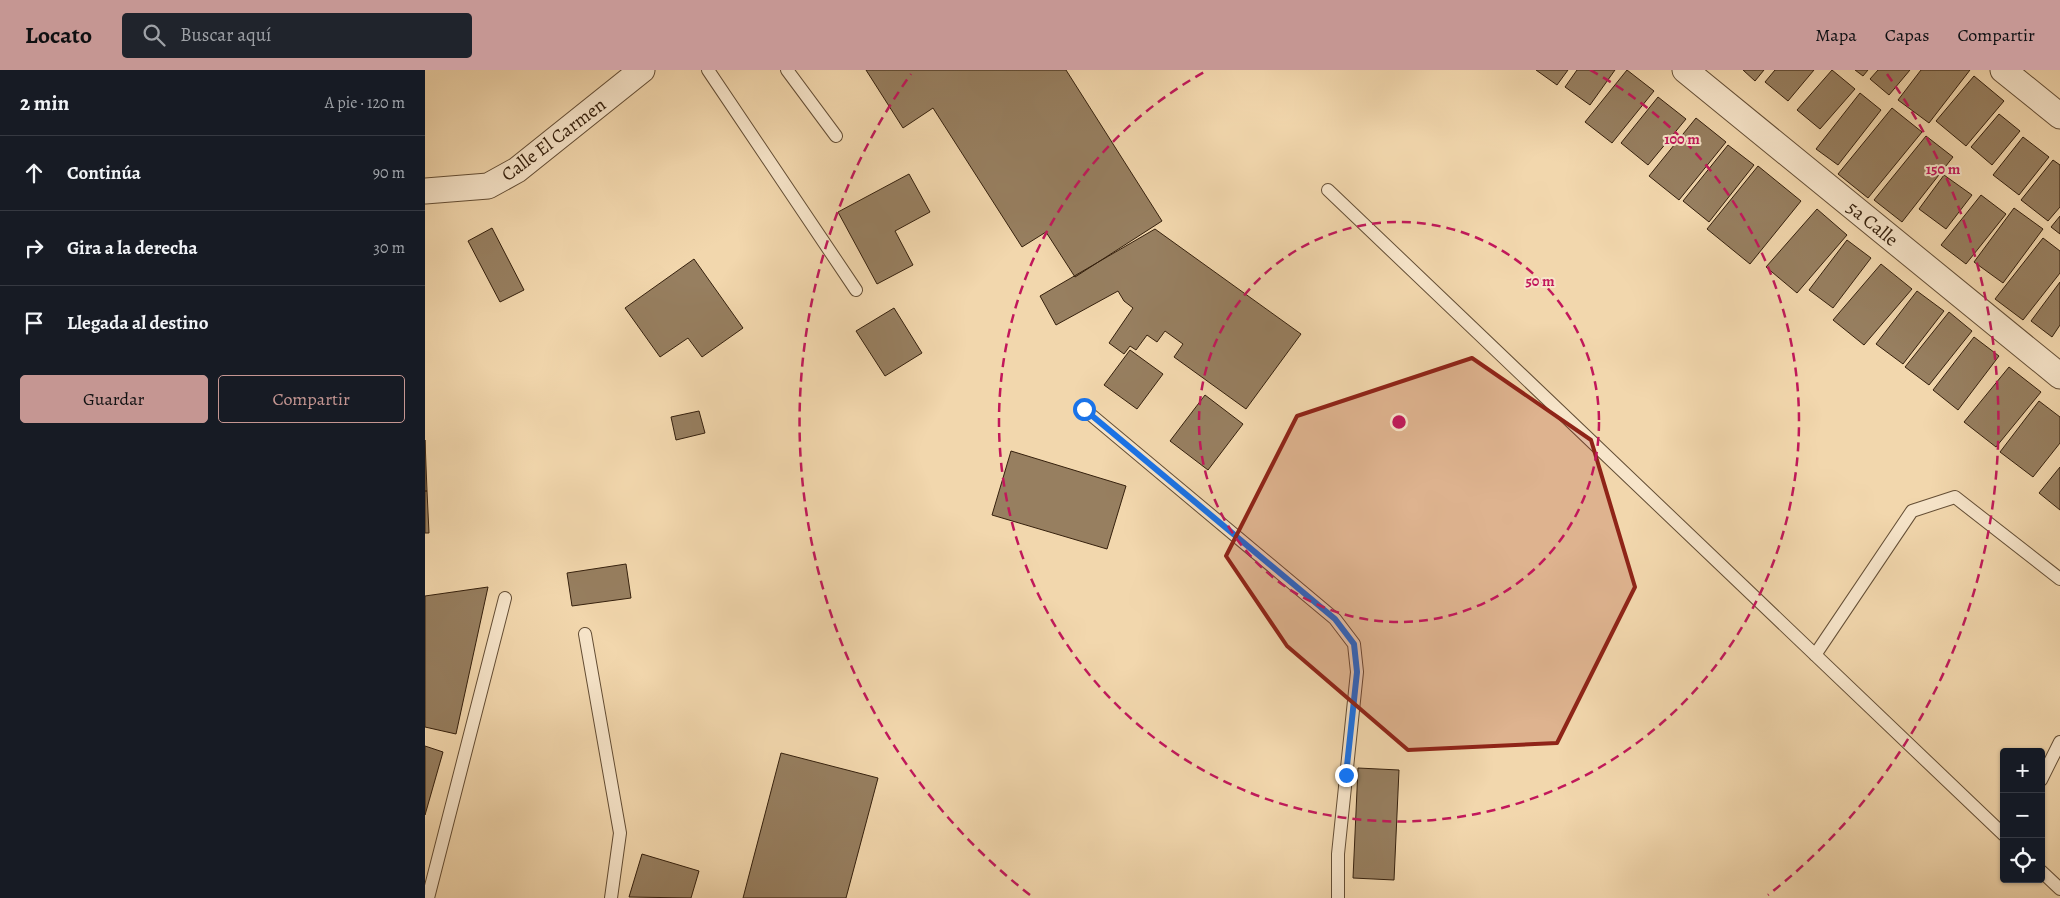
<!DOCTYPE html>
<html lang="es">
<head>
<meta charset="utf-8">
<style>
  body { margin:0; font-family:Alegreya,serif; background:#20242c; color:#f1f3f6 }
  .controls { position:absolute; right:15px; bottom:15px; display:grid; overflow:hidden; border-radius:5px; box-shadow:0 1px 4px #0004 }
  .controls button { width:45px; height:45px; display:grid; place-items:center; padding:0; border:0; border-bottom:1px solid #363941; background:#171b24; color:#f1f3f6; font:25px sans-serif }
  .stop { position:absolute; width:15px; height:15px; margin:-11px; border:4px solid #1a73e8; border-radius:50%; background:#fff }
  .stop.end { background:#1a73e8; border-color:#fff; box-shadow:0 1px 5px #0008 }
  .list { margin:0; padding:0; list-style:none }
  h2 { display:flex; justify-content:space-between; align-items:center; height:65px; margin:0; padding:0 20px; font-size:21px }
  h2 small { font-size:16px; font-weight:400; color:#9ea1a6 }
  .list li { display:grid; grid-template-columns:32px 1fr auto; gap:15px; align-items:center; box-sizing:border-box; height:75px; padding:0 20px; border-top:1px solid #363941 }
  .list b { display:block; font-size:19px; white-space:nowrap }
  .list em { font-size:16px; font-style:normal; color:#9ea1a6 }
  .actions { display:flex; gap:10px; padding:15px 20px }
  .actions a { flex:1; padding:11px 0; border:1px solid #c59692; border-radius:5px; text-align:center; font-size:18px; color:#c59692 }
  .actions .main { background:#c59692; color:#111 }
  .icon { flex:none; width:28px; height:28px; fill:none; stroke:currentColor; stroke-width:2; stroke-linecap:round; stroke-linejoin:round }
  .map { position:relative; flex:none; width:1635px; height:828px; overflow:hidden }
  header { display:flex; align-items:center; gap:30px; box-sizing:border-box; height:70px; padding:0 25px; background:#c59692; color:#111 }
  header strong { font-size:24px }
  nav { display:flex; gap:28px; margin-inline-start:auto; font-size:18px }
  .search { width:350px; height:45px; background:#20242c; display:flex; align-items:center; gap:12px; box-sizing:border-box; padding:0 18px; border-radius:5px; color:#9ea1a6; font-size:19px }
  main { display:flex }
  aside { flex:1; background:#171b24 }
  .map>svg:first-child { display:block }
  .building { fill:#977f60; stroke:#35200d }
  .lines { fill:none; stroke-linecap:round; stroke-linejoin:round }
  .lane-casing { stroke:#644e35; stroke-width:14 }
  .street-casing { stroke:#644e35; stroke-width:27 }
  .lane { stroke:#f7e5ca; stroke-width:12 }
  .street { stroke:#f7e5ca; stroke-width:25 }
  .route { stroke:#1a73e8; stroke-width:6 }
  .marked { fill:#8f2418; fill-opacity:0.2; stroke:#8f2418; stroke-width:4; stroke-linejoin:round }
  .ring { fill:none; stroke:#c2185b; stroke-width:2.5; stroke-dasharray:9 6 }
  .labels { text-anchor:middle; stroke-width:4; stroke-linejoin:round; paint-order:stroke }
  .street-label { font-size:19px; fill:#35200d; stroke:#f7e5ca }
  .centre { fill:#c2185b; stroke:#f7e5ca; stroke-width:2.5 }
  .ring-label { font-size:15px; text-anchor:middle; font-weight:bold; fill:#c2185b; stroke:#f7e5ca; stroke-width:4; stroke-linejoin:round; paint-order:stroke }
</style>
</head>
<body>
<header>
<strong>Locato</strong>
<div class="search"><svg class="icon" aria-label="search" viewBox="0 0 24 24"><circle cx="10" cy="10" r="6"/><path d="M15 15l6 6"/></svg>Buscar aquí</div>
<nav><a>Mapa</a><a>Capas</a><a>Compartir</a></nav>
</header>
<main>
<aside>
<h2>2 min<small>A pie · 120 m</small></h2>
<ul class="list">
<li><svg class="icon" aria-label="ahead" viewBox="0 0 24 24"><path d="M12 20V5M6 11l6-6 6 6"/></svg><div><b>Continúa</b></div><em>90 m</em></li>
<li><svg class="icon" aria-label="right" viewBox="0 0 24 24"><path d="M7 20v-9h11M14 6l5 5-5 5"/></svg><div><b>Gira a la derecha</b></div><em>30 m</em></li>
<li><svg class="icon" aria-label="arrive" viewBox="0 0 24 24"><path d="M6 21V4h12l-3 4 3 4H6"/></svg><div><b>Llegada al destino</b></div></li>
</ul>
<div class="actions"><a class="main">Guardar</a><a>Compartir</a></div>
</aside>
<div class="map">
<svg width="1635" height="828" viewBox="0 0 1635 828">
  <rect width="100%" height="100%" fill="#f2d7ad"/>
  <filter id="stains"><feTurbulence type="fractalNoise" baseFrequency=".004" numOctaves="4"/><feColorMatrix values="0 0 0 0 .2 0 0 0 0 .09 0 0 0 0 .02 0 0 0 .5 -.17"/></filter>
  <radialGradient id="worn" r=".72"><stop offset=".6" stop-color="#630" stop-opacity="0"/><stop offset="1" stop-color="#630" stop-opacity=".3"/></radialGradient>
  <path class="building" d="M441 0H641L737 151 650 207 621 162 597 177 508 38 478 58Z
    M1111 0H1143L1132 15Z
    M1152 0H1190L1165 35 1140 17Z
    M1202 0 1229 21 1187 73 1160 52Z
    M1318 0H1339L1330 11Z
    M1350 0H1389L1363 31 1340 12Z
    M1407 0 1430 19 1395 59 1372 40Z
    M1430 0H1443L1438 6Z
    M1453 0H1485L1464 25 1445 9Z
    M1496 0H1545L1504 53 1473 30Z
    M1549 6 1579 31 1541 76 1511 51Z
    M1435 23 1456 40 1413 95 1391 79Z
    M1233 27 1261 49 1223 95 1196 73Z
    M1467 38 1497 62 1443 128 1413 104Z
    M1574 44 1595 61 1567 95 1546 77Z
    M1271 48 1301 72 1254 130 1224 106Z
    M1501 66 1528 87 1477 152 1449 130Z
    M1598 67 1624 87 1594 125 1568 105Z
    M1303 75 1329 95 1284 152 1258 131Z
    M1628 90 1635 95V137L1623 151 1596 130Z
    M1333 96 1376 131 1325 194 1282 159Z
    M484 104 505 142 470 161 488 195 452 214 413 142Z
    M1519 105 1547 125 1521 159 1494 139Z
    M1556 125 1581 144 1541 194 1516 175Z
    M1589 138 1618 159 1578 213 1549 192Z
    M1392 139 1422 165 1372 223 1341 197Z
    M1635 146V164L1626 157Z
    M67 158 99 220 75 232 43 171Z
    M730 159 876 264 821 339 749 287 758 274 740 261 732 272 722 265 711 280 705 276 699 284 684 273 708 238 699 231 693 221 631 255 615 226Z
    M1618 168 1635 181V203L1598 250 1570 229Z
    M1422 170 1446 188 1408 238 1384 220Z
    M269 189 318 258 277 287 263 268 235 287 200 238Z
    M1456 194 1487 219 1439 275 1408 250Z
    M1635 212V255L1627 267 1606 251Z
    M1492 221 1519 241 1478 294 1451 274Z
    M469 238 497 283 460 306 431 261Z
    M1524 242 1547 261 1504 315 1480 297Z
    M1549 267 1574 286 1533 340 1508 320Z
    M705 280 738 304 712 339 679 315Z
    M1584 297 1616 322 1571 377 1539 352Z
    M780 325 818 354 783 400 745 371Z
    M1614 331 1635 347V373L1608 407 1575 382Z
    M274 341 280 363 251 370 246 347Z
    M0 370 2 421H0Z
    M586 381 701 416 682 479 567 445Z
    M1635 397V440L1614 423Z
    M0 421H2L4 463H0Z
    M201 494 206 528 147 536 142 503Z
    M63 517 31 664 0 657V526Z
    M0 676 18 682 0 745Z
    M356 683 453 708 421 828H318Z
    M933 698 974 700 969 810 928 808Z
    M217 784 274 801 266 828 204 827Z"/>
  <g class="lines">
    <defs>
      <path id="lane" d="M283 0 431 220
        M362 0 411 66
        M903 120 1579 765
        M659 339 910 549 929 574 932 602 913 784V828
        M160 564 195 763 186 828
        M1390 585 1487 441 1530 427 1635 509
        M1616 710 1635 672
        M1616 801 1635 819
        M3 828 80 528"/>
      <path id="street" d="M1260 0 1635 306
        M1578 0 1635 46
        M0 121 63 116 92 100 217 0"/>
    </defs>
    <use href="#lane" class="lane-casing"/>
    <use href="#street" class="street-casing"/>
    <use href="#lane" class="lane"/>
    <use href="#street" class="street"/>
  </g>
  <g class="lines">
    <path class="route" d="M659 339 910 549 929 574 932 602 921 705"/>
  </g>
  <path class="marked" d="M1047 288 1166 370 1210 517 1132 673 983 680 862 576 801 486 872 346Z"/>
  <g class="ring">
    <circle cx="974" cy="352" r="200"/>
    <path d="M1165 0A400 400 0 1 1 783 0"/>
    <path d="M605 825A600 600 0 0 1 486 4M1462 4A600 600 0 0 1 1343 825"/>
  </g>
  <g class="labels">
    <g class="street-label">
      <text transform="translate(128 69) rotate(-37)" y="7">Calle El Carmen</text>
      <text transform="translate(1448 153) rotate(39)" y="7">5a Calle</text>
    </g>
  </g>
  <circle cx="974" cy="352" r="8" class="centre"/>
  <g class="ring-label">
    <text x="1257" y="74">100 m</text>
    <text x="1518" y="104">150 m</text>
    <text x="1115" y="216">50 m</text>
  </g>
  <rect width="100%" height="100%" filter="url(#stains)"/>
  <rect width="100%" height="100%" fill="url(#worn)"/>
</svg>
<div class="controls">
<button>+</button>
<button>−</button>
<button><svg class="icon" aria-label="locate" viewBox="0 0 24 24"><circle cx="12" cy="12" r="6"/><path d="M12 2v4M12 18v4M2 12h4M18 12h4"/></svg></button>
</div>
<div class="stop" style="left:659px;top:339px"></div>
<div class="stop end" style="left:921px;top:705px"></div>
</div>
</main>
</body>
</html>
